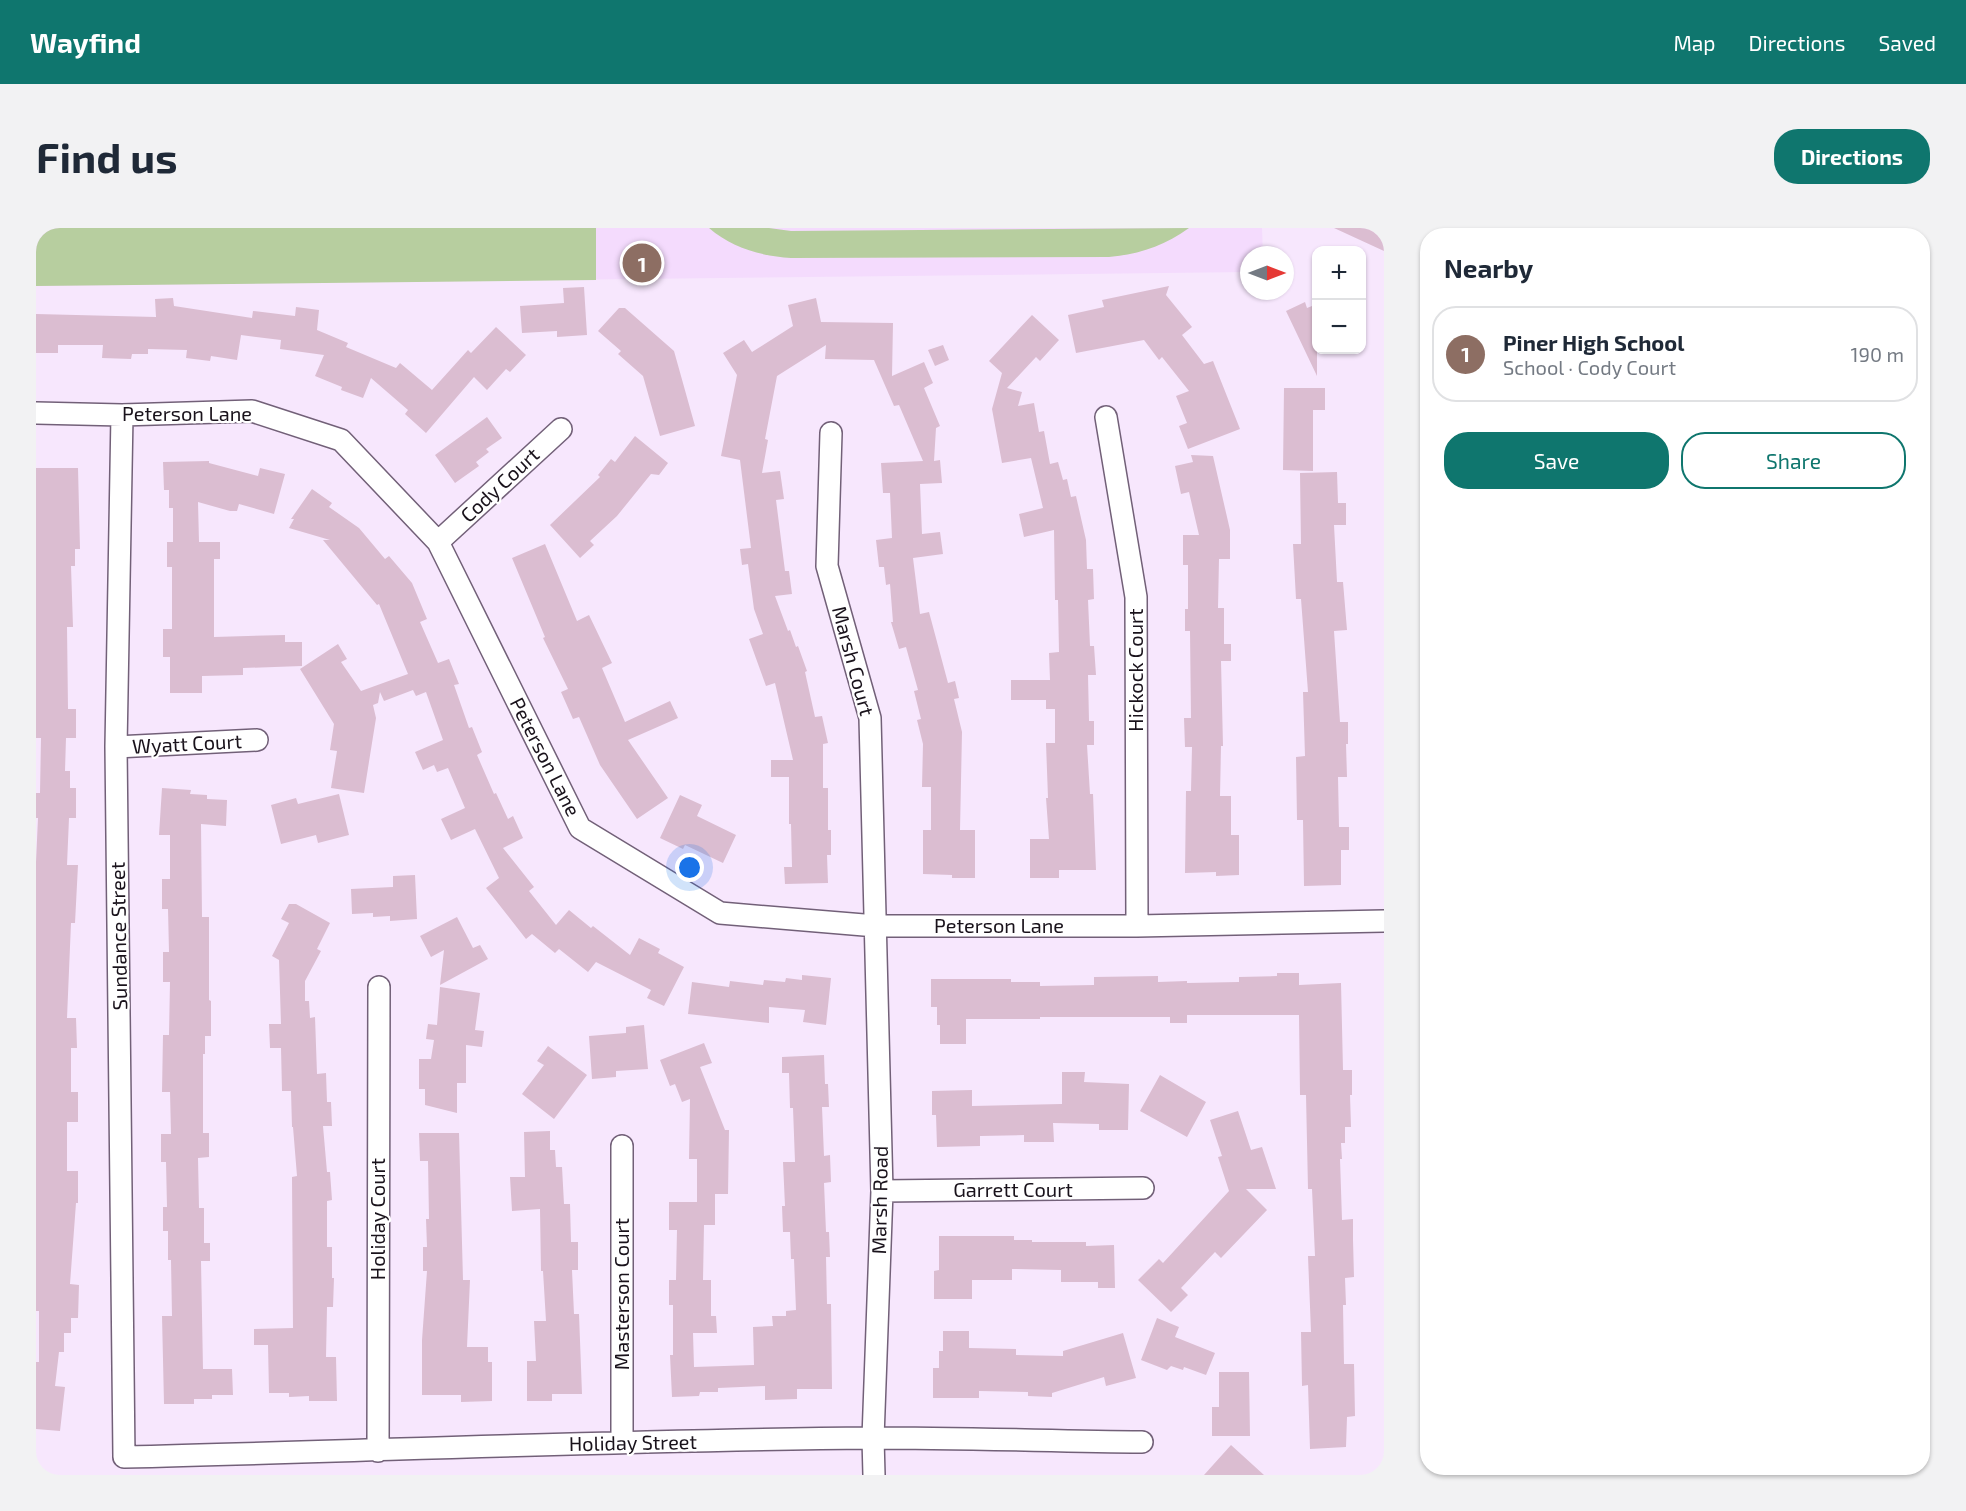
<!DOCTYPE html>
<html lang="en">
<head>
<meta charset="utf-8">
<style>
  body { margin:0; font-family:"Exo 2",sans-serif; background:#f2f2f3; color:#1f2937 }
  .controls { position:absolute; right:18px; top:18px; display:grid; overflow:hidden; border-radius:12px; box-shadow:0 2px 4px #0004 }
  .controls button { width:54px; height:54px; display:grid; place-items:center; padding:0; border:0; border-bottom:2px solid #e0e1e3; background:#fff; color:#1f2937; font:30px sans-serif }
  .compass { position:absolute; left:1204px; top:18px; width:54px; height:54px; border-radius:50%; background:#fff; box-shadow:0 2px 4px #0004; rotate:90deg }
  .you { position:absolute; left:654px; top:640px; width:21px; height:21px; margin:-15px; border:4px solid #fff; border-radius:50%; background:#1a73e8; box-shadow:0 0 0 9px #1a73e833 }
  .badge { display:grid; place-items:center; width:39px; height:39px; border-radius:50%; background:#0f766e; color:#fff; font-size:20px; font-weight:700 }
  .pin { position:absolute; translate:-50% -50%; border:3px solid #fff; box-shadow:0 2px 6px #0006 }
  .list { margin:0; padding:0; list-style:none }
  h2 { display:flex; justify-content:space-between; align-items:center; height:78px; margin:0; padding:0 24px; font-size:26px }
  h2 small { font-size:20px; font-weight:400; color:#747a83 }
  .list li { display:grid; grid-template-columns:39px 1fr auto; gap:18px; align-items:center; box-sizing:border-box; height:96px; margin:0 12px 12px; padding:0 12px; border:2px solid #e0e1e3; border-radius:24px }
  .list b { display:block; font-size:22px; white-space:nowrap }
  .list p { margin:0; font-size:20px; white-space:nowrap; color:#747a83 }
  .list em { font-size:20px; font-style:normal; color:#747a83 }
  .actions { display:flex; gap:12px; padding:18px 24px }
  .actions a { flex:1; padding:14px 0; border:2px solid #0f766e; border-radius:24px; text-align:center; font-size:21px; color:#0f766e }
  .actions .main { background:#0f766e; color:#fff }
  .map { position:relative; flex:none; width:1348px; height:1247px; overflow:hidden; border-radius:24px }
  header { display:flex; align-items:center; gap:36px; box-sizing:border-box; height:84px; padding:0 30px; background:#0f766e; color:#fff }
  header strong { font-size:28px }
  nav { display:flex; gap:33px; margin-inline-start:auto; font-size:21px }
  .intro { display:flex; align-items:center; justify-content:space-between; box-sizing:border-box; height:144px; padding:0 36px }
  h1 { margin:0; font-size:42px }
  .button { padding:15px 27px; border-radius:24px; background:#0f766e; color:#fff; font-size:21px; font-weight:700 }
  main { display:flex; gap:36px; padding:0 36px }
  aside { flex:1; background:#fff; border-radius:24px; box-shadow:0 2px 4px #0004 }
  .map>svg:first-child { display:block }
  .built { fill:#f4dbfd }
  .green { fill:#b7ce9f }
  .building { fill:#dbbdd1 }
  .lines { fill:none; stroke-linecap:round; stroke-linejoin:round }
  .street-casing { stroke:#726078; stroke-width:24 }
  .street { stroke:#fff; stroke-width:21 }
  .labels { text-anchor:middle; stroke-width:4.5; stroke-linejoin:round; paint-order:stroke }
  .street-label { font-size:20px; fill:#19121b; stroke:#fff }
</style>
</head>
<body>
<header>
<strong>Wayfind</strong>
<nav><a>Map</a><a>Directions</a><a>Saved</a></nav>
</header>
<div class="intro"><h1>Find us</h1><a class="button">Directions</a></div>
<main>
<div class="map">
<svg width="1348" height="1247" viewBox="0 0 1348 1247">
  <rect width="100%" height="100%" fill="#f7e7fd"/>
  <path class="built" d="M0 0H1226L1227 27H1213V44L0 58Z"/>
  <path class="green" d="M0 0H560V52L0 58Z
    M673 0H733L755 3 1153 0C1128 18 1104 26 1073 29L755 30C725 28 696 20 673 0Z"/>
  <path class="building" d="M1298 0H1348V23Z
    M1133 58 1130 67 1156 99 1146 107 1168 136 1177 133 1204 201 1152 221 1143 198 1151 195 1140 168 1153 163 1126 129 1123 132 1108 112 1040 125 1032 87 1068 79 1066 72Z
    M548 59 551 107 521 109V103L486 105 484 78 528 75 527 60Z
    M137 70 138 78 216 90 217 83 259 88 260 79 283 82 281 102 312 115 310 119 360 140 364 135 396 162 432 122 435 125 460 99 490 127 474 144 470 141 451 162 438 149 390 205 369 186 372 182 335 150 327 170 305 162 306 159 279 148 288 127 244 121 245 112 205 107 201 132 175 128 174 133 150 130 151 122 112 121V126H96L95 131 66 130 67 117H22V125H0V86L120 89 119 71Z
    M780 70 785 94 857 95 856 148 888 134 897 155 888 160 904 198 900 200 898 233 904 232 906 255 884 256 886 306 904 304 907 326 877 330 884 386 893 384 912 455 919 453 923 470 918 471 926 504 924 602H939V650H916V647L887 646V602H895V559H886L887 516 881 492 885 491 878 463 882 462 870 419 863 421 855 394H857L854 356 850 357 848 339H843L840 312 856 310 854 265H847L845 235 887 233 863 177 858 178 838 132 789 131 790 117 741 148 729 211 732 212 726 245 744 243 748 271 740 272 749 343H753L756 366 739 368 752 403 754 402 760 419 762 418 771 443 769 444 779 489 786 488 792 515 787 516V560H792V602H795V627H791L792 655 749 656 748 639H756L755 596H753V549H735V532H757L739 455 730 458 713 411 727 406 718 381 712 336 706 337 704 321 715 320 704 232 685 228 701 147 687 125 708 112 716 124 757 98 752 77Z
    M1269 74 1271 80 1281 76V148L1250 83Z
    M583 80H589L638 123 659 198 624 208 607 148 582 126 585 123 562 103Z
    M996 87 1023 112 1004 133 1000 129 971 160 986 164 982 178 998 175 1003 204 1008 203 1014 236 1022 234 1027 252 1031 251 1035 269 1040 268 1050 312 1051 341H1057L1058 371 1052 372 1054 418H1058L1060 447H1052L1053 493H1058V517H1051L1054 566H1057L1060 642H1023V650H994V611H1013L1010 570H1012L1010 515H1019V481H1010V472H975V452H1014L1013 425 1023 424 1022 372H1019L1018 302 988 309 983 286 1007 280 995 230 966 235 956 181 966 145 953 133Z
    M907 117 913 132 899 138 892 122Z
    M1248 160H1289V182H1277V243L1247 242Z
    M451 189 466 210 450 221 453 224 440 234 443 238 419 255 399 227Z
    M599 208 632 235 623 247 615 246 581 288 554 313 558 317 544 330 514 297 564 249 562 247 575 231 579 234Z
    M1155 227 1177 228 1194 302V331H1183L1182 380H1188V416H1195V433H1185L1187 518H1185L1184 568H1195V607H1203V647L1180 648V644L1149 645 1150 563H1155L1156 519H1149L1148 490H1155L1154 403H1149V381H1152V337H1147V307H1163L1153 264 1145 266 1139 238 1157 234Z
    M173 233V235L222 248 224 240 249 246 238 286 203 276 201 283H194L162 274 163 314H184V331H178V409L249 407V414H266V438L207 440V447L166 448V465H134V429H127V401H136V339H131V314H137V280H133V262H128L127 234Z
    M0 240H42L44 321H39V338H35L37 399H31L32 481H40V510H30L29 543H34V560H40V590H33L31 637H42L39 695H35L31 790H40L41 820H35V864H42V894H31V943H42V975H40L34 1056 43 1057 42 1090H35V1105H28V1124H23L19 1158 29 1159 24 1203 0 1201V1134H3V1083H0V634L2 590H0V565H4L5 510H0Z
    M1301 244 1302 275H1310V297H1298L1301 354H1307L1311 402 1298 403 1304 494H1312V516H1310L1311 549H1302L1303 599H1313V622H1305V657L1268 658 1267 592H1261L1260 529 1269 528 1267 464H1272L1265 371H1260L1257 316H1265L1264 245Z
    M276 261 296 275 293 279 323 300 349 331 353 328 376 355 391 391 384 394 402 435 413 431 423 456 418 457 433 500 436 499 446 524 441 527 458 566 460 565 472 591 477 588 487 610 467 620 498 659 493 663 520 697 533 682 555 700 557 698 594 727 603 710 624 721 622 725 648 739 628 778 611 770 615 762 560 734 552 744 523 721 519 725 496 706 490 711 450 660 463 650 439 601 415 612 405 591 429 580 412 540 401 544 398 537 387 542 379 524 407 512 390 464 380 468 377 462 348 473 344 464 342 475 337 477 340 490 328 565 295 560 301 523 294 522 298 496 264 441 302 416 311 431 305 434 325 463 372 446 343 376 341 377 287 312H294L253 300 258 291H255Z
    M509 316 541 393 553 387 576 435 566 440 589 494 634 473 642 490 592 512 632 570 601 591 564 537 543 489 537 491 525 464 532 461 507 410 509 409 476 330Z
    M126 560 155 562 154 566 171 567V571L191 572 190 598 165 596 166 689H173V772L175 773V808H169V826H167V905H173V929L162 930 163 980H168V1015H174V1033H165L167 1141H196L197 1167H176V1171H158V1176H128L126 1088H136L135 1032H132V1003H127V979H131L130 934H125V906H135L134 864H126L127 807H133L134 754H127V724H133L132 681H126V651H134V607H123Z
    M303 566 313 607 282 615 280 607 245 616 235 577 260 570 262 576Z
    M644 567 666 577 661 588 700 607 687 635 649 617 647 621 624 610Z
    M379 647 381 691 354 693V688L337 689V685L316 686 315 661 357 659V648Z
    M253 676H260L294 695 281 721 285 723 269 753V773H273L274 790 279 789 281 846 290 845 291 874H295L296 898H287L291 944H294L296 972 291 973V1019H296V1050H298L297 1079H291L290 1129H300L301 1173H273V1168L253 1169V1165H233L232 1117H218V1101L257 1100 256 949 261 948 257 899H256L255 863H246L245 820H234L233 796H245L243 732 236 728 253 695 245 691Z
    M421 689 437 720 444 717 452 731 404 757 408 722 395 729 384 708Z
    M1241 745H1263V757L1305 755 1307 842H1316V867H1314L1315 899H1309V915H1305L1306 931H1304L1306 992 1317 991V1012L1318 1049 1309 1050 1310 1077H1307L1308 1136H1318L1319 1188 1311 1189 1310 1219 1274 1221 1272 1157 1266 1158 1265 1104H1275L1272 1028H1279L1276 961H1272L1270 867H1264L1263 787H1151V795H1134V789H1004V791H930V816H904V797H901V779H895V751H975V754H1004V758L1058 757V749L1122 748V754L1151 753V755L1203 754V749L1241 748Z
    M766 747 795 750 790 797 767 794 769 782 733 779V795L652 786 656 754 693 759 694 753 727 757 728 752 749 754 750 750 766 752Z
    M404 759 444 765 439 802 448 803 446 819 430 817V855H421V885L389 877V861H383V831H395L398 812 390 811 392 796 401 797Z
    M608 797 612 841 580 843V849L556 851 553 808 590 805V799Z
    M668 815 676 835 664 839 689 902H693L692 966H679V997H668L667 1052H675V1088H680L681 1105H657L658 1139 718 1137 717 1099 737 1098 736 1088H750V1083L760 1082 758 1031H755L754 1004H747L746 978H749L747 934H759L757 880H754L753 845H746V829L788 827 789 856H792L793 879H786L788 928 794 927 795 954 788 955 790 1004H793L794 1029H790L791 1076H795L796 1161H761V1171L729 1172V1158L682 1160V1164H664L663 1168 636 1169 634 1127H637V1077H633V1052H640L641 1002H633V974H661V931H653L654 871 646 874 639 856 634 858 624 832Z
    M512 818 551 847 518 891 486 866 508 837 501 833Z
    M1026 844H1049L1048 854 1093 856 1092 902H1063V896L1017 895 1018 914H988V907L944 908V918L901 919 900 887H896V863L936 862V878L1026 876Z
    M1124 847 1170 874 1151 909 1104 883Z
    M1202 883 1215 922 1226 919 1240 961H1210L1231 982 1185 1030 1179 1024 1145 1060 1152 1067 1135 1084 1102 1052 1123 1031 1127 1035 1193 963 1182 929 1186 928 1174 892Z
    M514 903V922H519L520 939H526L528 976H534L535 1014H542V1042H536L538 1086H543L546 1166H516V1173H491V1133H500L498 1093H510L507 1043H505L504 981 476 983 474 949H489L488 904Z
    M383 905H423L427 1052H434L431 1119H452V1134H456V1173L425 1174V1167H386V1112L391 1043H387V1019H391L390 991H393L392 933H384Z
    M903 1008H978V1012H996V1014H1050V1018L1078 1017 1079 1060H1062V1054H1025V1042L976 1041V1052H936V1071H898V1043L903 1042Z
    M1121 1090 1143 1099 1139 1109 1179 1125 1170 1147 1148 1139 1147 1142 1135 1138 1131 1142 1105 1132Z
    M907 1103H933V1120L980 1121V1127L1027 1128V1123L1087 1105 1100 1150 1070 1158 1068 1149 1016 1165V1169L992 1168V1164L943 1163V1170H897V1140H903V1123H907Z
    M1183 1144H1213L1214 1208H1176V1179H1183Z
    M1195 1217 1228 1247H1168Z"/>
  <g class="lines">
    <defs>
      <path id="street" d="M0 185 86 187 216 183 305 212 402 314 544 600 684 685 840 698H1101L1348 693
        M86 187 80 519 88 1229C337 1223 586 1212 835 1210 925 1210 1016 1213 1106 1214
        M1070 189 1100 369 1101 698
        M795 205 791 338 834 490 846 963 837 1210 838 1247
        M402 314 525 201
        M80 519 221 512
        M586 918V1214
        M846 963 1107 960
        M342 1223 343 759"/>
    </defs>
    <use href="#street" class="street-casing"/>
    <use href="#street" class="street"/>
  </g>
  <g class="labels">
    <g class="street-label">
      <text x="151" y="193">Peterson Lane</text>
      <text transform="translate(464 257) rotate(-43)" y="7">Cody Court</text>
      <text transform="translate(817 433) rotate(75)" y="7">Marsh Court</text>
      <text transform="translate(1100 442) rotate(-90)" y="7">Hickock Court</text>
      <text transform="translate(151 516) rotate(-3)" y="7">Wyatt Court</text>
      <text transform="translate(509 529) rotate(63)" y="7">Peterson Lane</text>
      <text x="963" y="705">Peterson Lane</text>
      <text transform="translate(83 708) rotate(-91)" y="7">Sundance Street</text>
      <text x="977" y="969">Garrett Court</text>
      <text transform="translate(844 972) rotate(-89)" y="7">Marsh Road</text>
      <text transform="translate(342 991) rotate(-90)" y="7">Holiday Court</text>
      <text transform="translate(586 1066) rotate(-90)" y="7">Masterson Court</text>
      <text transform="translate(597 1215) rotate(-1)" y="7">Holiday Street</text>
    </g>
  </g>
</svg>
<div class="controls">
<button>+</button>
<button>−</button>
</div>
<svg class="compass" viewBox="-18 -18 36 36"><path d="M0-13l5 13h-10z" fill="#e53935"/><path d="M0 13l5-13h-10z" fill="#747a83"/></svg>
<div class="you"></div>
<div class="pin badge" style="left:606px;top:35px;background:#8d6e63">1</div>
</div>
<aside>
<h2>Nearby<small></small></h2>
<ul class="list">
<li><span class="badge" style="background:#8d6e63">1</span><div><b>Piner High School</b><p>School · Cody Court</p></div><em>190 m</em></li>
</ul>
<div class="actions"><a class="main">Save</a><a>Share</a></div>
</aside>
</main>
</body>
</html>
